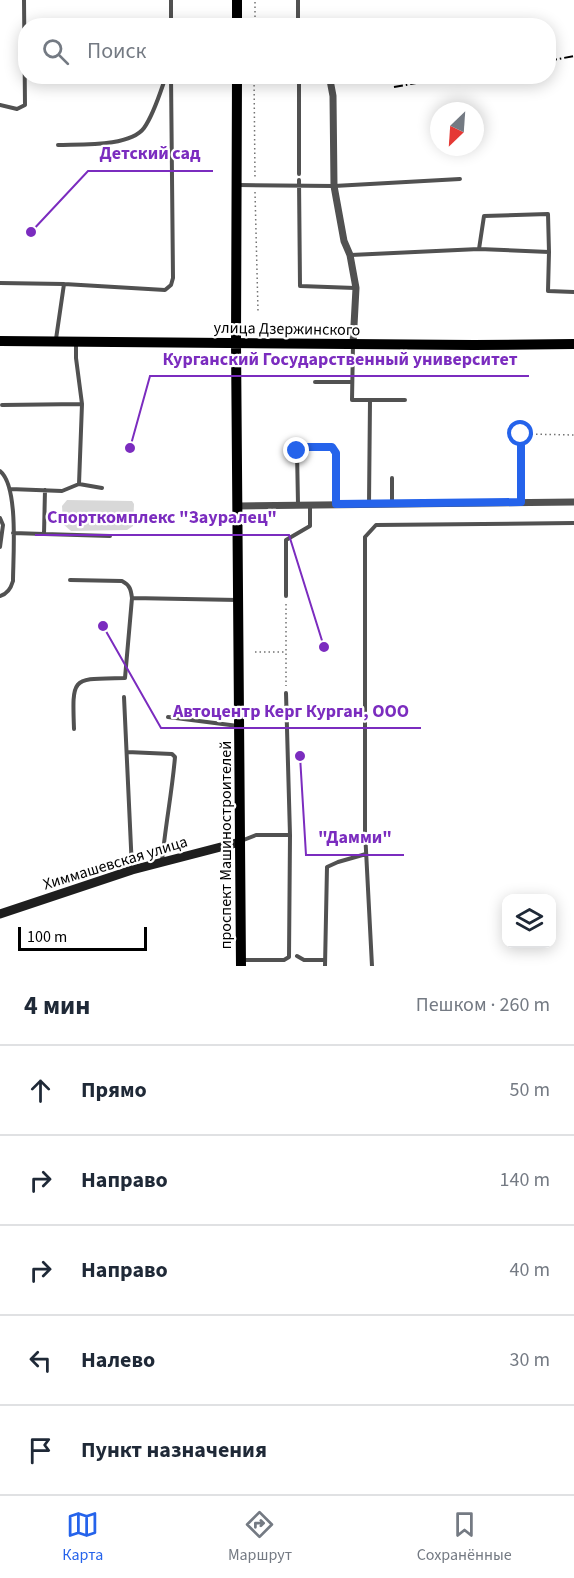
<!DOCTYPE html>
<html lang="ru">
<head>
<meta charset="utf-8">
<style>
  body { margin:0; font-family:"Source Sans 3",sans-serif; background:#f2f2f3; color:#1f2937 }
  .controls { position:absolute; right:18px; bottom:18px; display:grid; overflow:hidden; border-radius:12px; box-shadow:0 3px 15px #0003 }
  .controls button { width:54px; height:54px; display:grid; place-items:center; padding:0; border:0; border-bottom:2px solid #e0e1e3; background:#fff; color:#1f2937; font:30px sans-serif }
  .compass { position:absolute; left:430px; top:102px; width:54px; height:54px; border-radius:50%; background:#fff; box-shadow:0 3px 15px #0003; rotate:205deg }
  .scale { position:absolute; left:18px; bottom:15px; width:129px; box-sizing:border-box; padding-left:6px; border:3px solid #000; border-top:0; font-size:16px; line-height:21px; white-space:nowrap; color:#000; -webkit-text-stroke:4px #fff; paint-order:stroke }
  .stop { position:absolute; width:18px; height:18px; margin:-14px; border:4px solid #2563eb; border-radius:50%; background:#fff }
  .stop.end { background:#2563eb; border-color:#fff; box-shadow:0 2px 6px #0008 }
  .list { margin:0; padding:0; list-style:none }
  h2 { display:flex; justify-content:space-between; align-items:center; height:78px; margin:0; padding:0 24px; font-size:26px }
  h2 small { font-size:20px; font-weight:400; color:#747a83 }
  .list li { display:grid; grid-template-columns:39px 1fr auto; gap:18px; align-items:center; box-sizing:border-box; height:90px; padding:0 24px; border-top:2px solid #e0e1e3 }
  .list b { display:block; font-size:22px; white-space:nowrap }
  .list em { font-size:20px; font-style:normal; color:#747a83 }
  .icon { flex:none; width:33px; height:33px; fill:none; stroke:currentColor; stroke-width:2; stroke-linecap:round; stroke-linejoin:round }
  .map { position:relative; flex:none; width:574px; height:966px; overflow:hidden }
  .search { position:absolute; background:#fff; box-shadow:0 3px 15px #0003; left:18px; right:18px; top:18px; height:66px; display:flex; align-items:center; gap:15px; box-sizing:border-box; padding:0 21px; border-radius:24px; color:#747a83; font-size:22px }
  .sheet { height:528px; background:#fff }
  nav { display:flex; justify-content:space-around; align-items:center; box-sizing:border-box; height:84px; border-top:2px solid #e0e1e3; background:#fff; font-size:16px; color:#747a83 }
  nav a { display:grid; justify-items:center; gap:3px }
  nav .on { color:#2563eb }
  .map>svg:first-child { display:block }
  .garden { fill:#d8d8d8 }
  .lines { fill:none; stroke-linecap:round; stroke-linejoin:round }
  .path { stroke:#737373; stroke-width:1.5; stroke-dasharray:1.5 3; stroke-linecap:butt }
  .lane { stroke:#515151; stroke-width:4 }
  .street { stroke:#515151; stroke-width:7 }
  .secondary { stroke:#1e1e1e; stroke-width:9 }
  .primary { stroke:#000; stroke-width:10 }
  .rail { stroke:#000; stroke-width:2; stroke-dasharray:9 3 1.5 3; stroke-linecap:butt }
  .route { stroke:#2563eb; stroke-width:8 }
  .labels { text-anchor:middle; stroke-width:4.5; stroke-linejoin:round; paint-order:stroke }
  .street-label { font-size:16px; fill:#000; stroke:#fff }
  .leader { fill:none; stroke:#7b2cbf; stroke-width:2 }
  .callout-dot { fill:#7b2cbf; stroke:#fff; stroke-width:2 }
  .callout-label { font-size:18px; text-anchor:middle; font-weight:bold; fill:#7b2cbf; stroke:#fff; stroke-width:4.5; stroke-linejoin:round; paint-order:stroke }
</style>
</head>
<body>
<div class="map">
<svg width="574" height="966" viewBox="0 0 574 966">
  <rect width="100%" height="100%" fill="#fff"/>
  <path class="garden" d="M67 500 132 501 134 504 133 526 127 530 71 531 63 524 62 506Z"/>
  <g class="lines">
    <path class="path" d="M255 26V0
      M254 76 255 178
      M255 192 258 311
      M527 434 574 435
      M286 604V686
      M255 652H285"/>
    <path class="lane" d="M298 0V26
      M171 26V0
      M299 76V174
      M0 105 17 109 25 105 24 0
      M58 145C80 144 130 147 144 128 154 114 160 93 166 76
      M299 180 300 286 355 288
      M239 185 334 186 460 179
      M479 249 484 216 548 214 549 252
      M351 255 479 249 549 252 548 291 574 292
      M0 283 64 284 165 290 171 285 173 278 171 76
      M56 339 64 284
      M353 344 352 400H370
      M315 382H352
      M2 405 82 404 76 358V344
      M521 434V502
      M0 471C19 486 13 557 13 581 11 588 8 594 0 596
      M79 484 82 404
      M10 489 62 491 79 484 102 488
      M392 503V478
      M298 504 297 451 302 447 332 448 336 453V504
      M369 504 370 400H405
      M0 518 3 525 0 547
      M13 533 44 534 45 490
      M44 534 110 536
      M70 580 122 581C130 585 131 590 132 598L125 678C72 679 72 675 74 729
      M286 596V540L310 526V505
      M132 598 238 600
      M124 697 132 869
      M168 717 238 726
      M127 752 172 754 175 757C172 793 165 827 162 862
      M241 841 256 835H290
      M297 956 304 960H325
      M242 960H284L289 957 290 835 286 693
      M325 966 327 867 338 862 366 854
      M372 966 365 831V537L376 525 574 523"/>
    <path class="street" d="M330 80 333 96 334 186 344 241 350 255 356 288 353 344
      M238 506 574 502"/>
    <path class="secondary" d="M0 914 132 870 240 842"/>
    <path class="primary" d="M237 26V0
      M237 76 236 342 241 966
      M0 341 474 345 574 344"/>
    <path class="rail" d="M548 61 574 56
      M394 87 456 76"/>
  </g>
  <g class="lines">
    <path class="route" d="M297 451 302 447H332L336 453V504L521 502V434"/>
  </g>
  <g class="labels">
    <g class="street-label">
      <text transform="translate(287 328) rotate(1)" y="6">улица Дзержинского</text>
      <text transform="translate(225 845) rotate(-90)" y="6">проспект Машиностроителей</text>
      <text transform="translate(115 862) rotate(-17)" y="6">Химмашевская улица</text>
    </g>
  </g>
  <path class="leader" d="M31 232L88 171H213M130 448L150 376H529M324 647L289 535H35M103 626L161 728H421M300 756L306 855H404"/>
  <g class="callout-dot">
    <circle cx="31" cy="232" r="6"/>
    <circle cx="130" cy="448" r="6"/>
    <circle cx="324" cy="647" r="6"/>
    <circle cx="103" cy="626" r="6"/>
    <circle cx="300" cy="756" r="6"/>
  </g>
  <g class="callout-label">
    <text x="150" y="159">Детский сад</text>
    <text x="340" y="365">Курганский Государственный университет</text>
    <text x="162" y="523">Спорткомплекс "Зауралец"</text>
    <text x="291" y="717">Автоцентр Керг Курган, ООО</text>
    <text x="355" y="843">"Дамми"</text>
  </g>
</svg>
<div class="controls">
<button><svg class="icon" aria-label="layers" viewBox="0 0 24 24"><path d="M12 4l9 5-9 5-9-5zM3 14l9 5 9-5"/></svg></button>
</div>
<svg class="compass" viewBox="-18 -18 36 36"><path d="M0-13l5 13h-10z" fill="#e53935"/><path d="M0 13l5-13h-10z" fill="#747a83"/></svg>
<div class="scale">100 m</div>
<div class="stop" style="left:521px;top:434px"></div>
<div class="stop end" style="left:297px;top:451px"></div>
<div class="search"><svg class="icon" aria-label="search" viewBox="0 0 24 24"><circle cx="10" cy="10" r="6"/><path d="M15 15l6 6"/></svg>Поиск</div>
</div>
<section class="sheet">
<h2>4 мин<small>Пешком · 260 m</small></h2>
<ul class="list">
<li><svg class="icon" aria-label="ahead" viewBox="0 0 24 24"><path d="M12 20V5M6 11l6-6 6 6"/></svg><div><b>Прямо</b></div><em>50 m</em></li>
<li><svg class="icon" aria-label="right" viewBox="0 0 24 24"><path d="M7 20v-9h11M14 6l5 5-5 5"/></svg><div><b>Направо</b></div><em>140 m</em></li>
<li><svg class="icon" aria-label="right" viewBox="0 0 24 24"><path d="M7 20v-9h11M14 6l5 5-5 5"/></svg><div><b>Направо</b></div><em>40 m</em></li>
<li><svg class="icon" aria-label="left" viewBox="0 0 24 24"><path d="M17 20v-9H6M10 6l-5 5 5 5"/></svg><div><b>Налево</b></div><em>30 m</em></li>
<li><svg class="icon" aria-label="arrive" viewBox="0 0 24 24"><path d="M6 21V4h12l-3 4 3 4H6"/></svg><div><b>Пункт назначения</b></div></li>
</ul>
</section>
<nav>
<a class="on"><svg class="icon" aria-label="map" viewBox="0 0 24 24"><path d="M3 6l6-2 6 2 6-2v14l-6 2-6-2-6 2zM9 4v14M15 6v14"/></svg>Карта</a>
<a><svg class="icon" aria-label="directions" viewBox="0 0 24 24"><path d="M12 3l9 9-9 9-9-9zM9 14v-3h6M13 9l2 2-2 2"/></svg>Маршрут</a>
<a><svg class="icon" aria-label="saved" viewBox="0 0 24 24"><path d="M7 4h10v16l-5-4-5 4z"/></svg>Сохранённые</a>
</nav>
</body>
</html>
